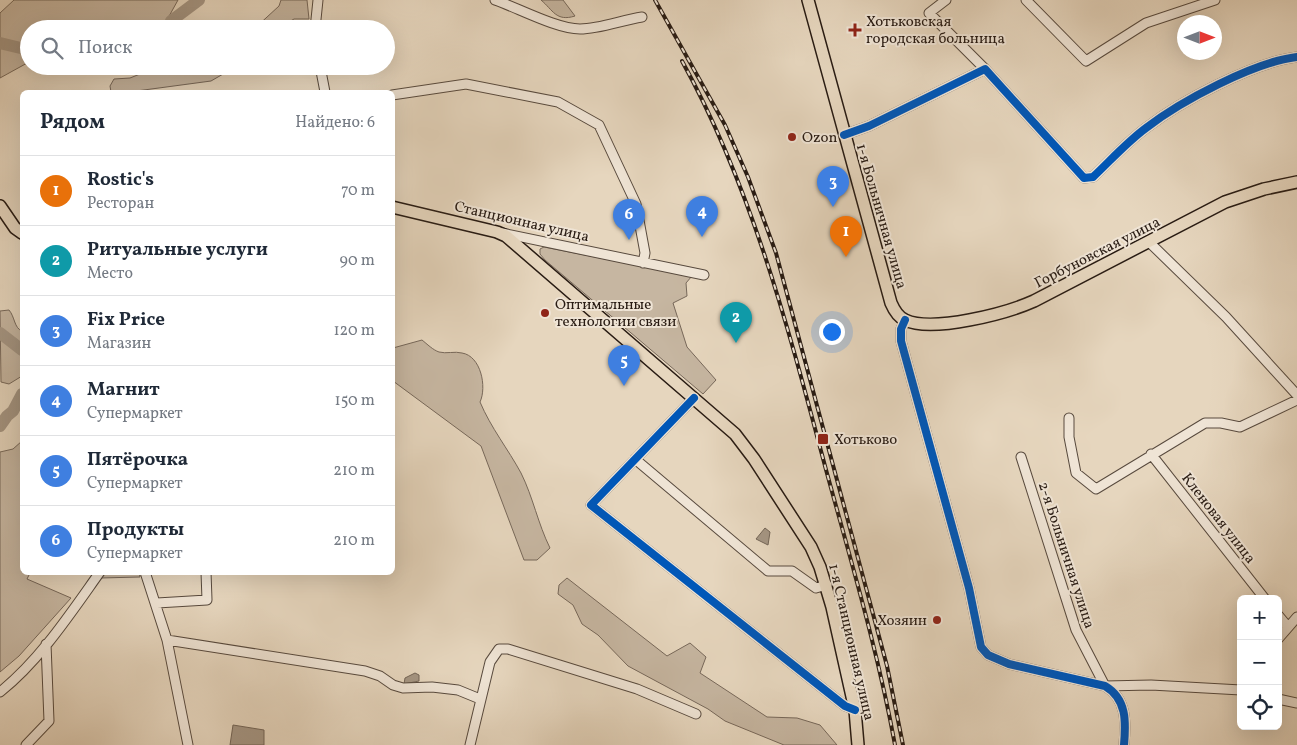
<!DOCTYPE html>
<html lang="ru">
<head>
<meta charset="utf-8">
<style>
  body { margin:0; font-family:Vollkorn,serif; background:#f6f6f7; color:#1f2937 }
  .controls { position:absolute; right:15px; bottom:15px; display:grid; overflow:hidden; border-radius:8px; box-shadow:0 5px 20px #0002 }
  .controls button { width:45px; height:45px; display:grid; place-items:center; padding:0; border:0; border-bottom:1px solid #e0e1e3; background:#fff; color:#1f2937; font:25px sans-serif }
  .compass { position:absolute; left:1177px; top:15px; width:45px; height:45px; border-radius:50%; background:#fff; box-shadow:0 5px 20px #0002; rotate:90deg }
  .you { position:absolute; left:831px; top:331px; width:18px; height:18px; margin:-12px; border:4px solid #fff; border-radius:50%; background:#1a73e8; box-shadow:0 0 0 8px #1a73e833 }
  .badge { display:grid; place-items:center; width:32px; height:32px; border-radius:50%; background:#db2777; color:#fff; font-size:16px; font-weight:700 }
  .pin { position:absolute; translate:-50% -41px; filter:drop-shadow(0 1px 2px #0008) }
  .pin::after { content:''; position:absolute; top:26px; width:18px; height:15px; background:inherit; clip-path:polygon(0 0,100% 0,50% 100%) }
  .list { margin:0; padding:0; list-style:none }
  h2 { display:flex; justify-content:space-between; align-items:center; height:65px; margin:0; padding:0 20px; font-size:21px }
  h2 small { font-size:16px; font-weight:400; color:#747a83 }
  .list li { display:grid; grid-template-columns:32px 1fr auto; gap:15px; align-items:center; box-sizing:border-box; height:70px; padding:0 20px; border-top:1px solid #e0e1e3 }
  .list b { display:block; font-size:19px; white-space:nowrap }
  .list p { margin:0; font-size:16px; white-space:nowrap; color:#747a83 }
  .list em { font-size:16px; font-style:normal; color:#747a83 }
  .icon { flex:none; width:28px; height:28px; fill:none; stroke:currentColor; stroke-width:2; stroke-linecap:round; stroke-linejoin:round }
  .map { position:relative; flex:none; width:1297px; height:745px; overflow:hidden }
  .search { position:absolute; background:#fff; box-shadow:0 5px 20px #0002; left:20px; top:20px; width:375px; height:55px; display:flex; align-items:center; gap:12px; box-sizing:border-box; padding:0 18px; border-radius:28px; color:#747a83; font-size:19px }
  .panel { position:absolute; background:#fff; box-shadow:0 5px 20px #0002; left:20px; top:90px; width:375px; height:485px; border-radius:8px }
  .map>svg:first-child { display:block }
  .green { fill:#c6b6a1; stroke:#77685a }
  .water { fill:#a59684; stroke:#736557 }
  .lines { fill:none; stroke-linecap:round; stroke-linejoin:round }
  .river { stroke:#a59684; stroke-width:12 }
  .minor-casing { stroke:#584a3e; stroke-width:11 }
  .major-casing { stroke:#281b13; stroke-width:14 }
  .minor { stroke:#efe4d5; stroke-width:9 }
  .major { stroke:#e6d6be; stroke-width:11 }
  .rail-casing { stroke:#281b13; stroke-width:4 }
  .rail { stroke:#efe4d5; stroke-width:2; stroke-dasharray:5.5; stroke-linecap:butt }
  .cycleway-casing { stroke:#efe4d5; stroke-width:11 }
  .cycleway { stroke:#0057b8; stroke-width:8 }
  .poi-dot { fill:#8f2418; stroke:#efe4d5; stroke-width:2 }
  .labels { text-anchor:middle; stroke-width:4; stroke-linejoin:round; paint-order:stroke }
  .poi-label { font-size:15px; fill:#281b13; stroke:#efe4d5; text-anchor:start }
  .street-label { font-size:15px; fill:#281b13; stroke:#efe4d5 }
</style>
</head>
<body>
<div class="map">
<svg width="1297" height="745" viewBox="0 0 1297 745">
  <rect width="100%" height="100%" fill="#e6d6be"/>
  <filter id="stains"><feTurbulence type="fractalNoise" baseFrequency=".004" numOctaves="4"/><feColorMatrix values="0 0 0 0 .2 0 0 0 0 .09 0 0 0 0 .02 0 0 0 .5 -.17"/></filter>
  <radialGradient id="worn" r=".72"><stop offset=".6" stop-color="#630" stop-opacity="0"/><stop offset="1" stop-color="#630" stop-opacity=".3"/></radialGradient>
  <path class="green" d="M14 0H178L162 29H29V62L0 78V13Z
    M281 0H307L309 19H294L277 29H254L279 6Z
    M541 0H563L575 16C556 22 553 10 541 0Z
    M53 66H136C117 71 69 78 53 66Z
    M190 66H237L211 81 129 92H111L110 86 114 79 130 78 145 72 170 71Z
    M544 247 692 276 686 283 687 296 673 303 687 347 716 380 703 394 545 260 540 254V249Z
    M9 310C15 317 14 328 22 331V376L9 384 1 382 0 311Z
    M422 340C427 344 433 350 439 352 446 354 455 351 462 353 481 356 487 387 480 402 491 428 508 449 521 473 533 497 538 524 550 548L537 560H524L481 446 393 381V348Z
    M22 441V572L30 573 27 579 71 598 19 656 0 672V452L13 449Z
    M104 572 139 573 140 577 100 578Z
    M567 578 667 656 690 643 706 657 700 673 767 717 797 718 820 725 837 745H784L725 721 708 709 628 666 598 635 582 624 573 605 558 594 559 585Z"/>
  <path class="water" d="M765 528 770 532 768 545 756 539Z
    M415 673 419 675V681L404 684 405 678Z
    M233 725 264 730V745H230Z"/>
  <g class="lines">
    <path class="river" d="M168 29 171 21 199 0
      M0 43 29 50
      M0 333 22 350
      M0 426 7 416 13 411 22 394"/>
    <defs>
      <path id="minor" d="M495 0C518 8 557 29 580 29 600 29 622 20 642 17
        M946 0 929 13 985 69
        M1026 0 1086 61 1146 23 1215 0
        M315 29 318 0
        M320 66 325 92
        M392 95 466 84 558 102 599 125 636 204 645 253 643 263
        M844 135 869 126 985 69 1084 178 1093 177C1110 161 1127 142 1146 128 1181 101 1254 62 1297 57
        M502 233 704 275
        M1149 242 1226 317 1297 395
        M905 320 901 329V341L969 588 981 647 988 655 1009 664 1105 686C1127 699 1126 722 1124 745
        M694 398 591 505 845 706 855 710
        M1069 418V437L1076 473 1096 489 1205 423H1221L1240 427 1297 400
        M1151 454 1265 599
        M1021 457 1076 630 1105 686 1151 685 1241 690
        M635 459 768 571H792L816 588 827 585
        M145 572 167 640 188 745
        M157 603 207 600 206 572
        M1278 615 1288 627
        M1278 639 1297 617
        M167 640 365 671 380 676 393 685 403 688 432 687 458 690 480 699
        M0 692C40 660 70 614 100 572
        M1278 699 1297 703
        M26 745 49 721 46 644
        M470 745 490 662 499 649H508L637 689 696 714"/>
      <path id="major" d="M808 0 891 303C894 310 898 317 905 320 933 333 1007 313 1034 301L1225 202 1264 189 1297 182
        M0 206 15 228 22 233
        M392 207 497 232 506 236 735 434 754 459 811 547 820 567 832 607 855 710 858 745"/>
    </defs>
    <use href="#minor" class="minor-casing"/>
    <use href="#major" class="major-casing"/>
    <use href="#minor" class="minor"/>
    <use href="#major" class="major"/>
    <defs>
      <path id="rail" d="M655 0 725 125 748 177 776 253 887 666 903 745
        M682 61C752 188 788 327 825 466 850 558 878 651 895 745"/>
    </defs>
    <use href="#rail" class="rail-casing"/>
    <use href="#rail" class="rail"/>
    <defs>
      <path id="cycleway" d="M844 135 869 126 985 69 1084 178 1093 177C1110 161 1127 142 1146 128 1181 101 1254 62 1297 57
        M905 320 901 329V341L969 588 981 647 988 655 1009 664 1105 686C1127 699 1126 722 1124 745
        M694 398 591 505 845 706 855 710"/>
    </defs>
    <use href="#cycleway" class="cycleway-casing"/>
    <use href="#cycleway" class="cycleway"/>
  </g>
  <g class="poi-dot">
    <path d="M852.5 22.5h5v5h5v5h-5v5h-5v-5h-5v-5h5z"/>
    <circle cx="792" cy="137" r="5"/>
    <circle cx="545" cy="313" r="5"/>
    <rect x="817" y="433" width="12" height="12" rx="2.5"/>
    <circle cx="937" cy="620" r="5"/>
  </g>
  <g class="labels">
    <g class="poi-label">
      <text x="866" y="26">Хотьковская<tspan x="866" dy="17">городская больница</tspan></text>
      <text x="802" y="142">Ozon</text>
      <text x="555" y="309">Оптимальные<tspan x="555" dy="17">технологии связи</tspan></text>
      <text x="834" y="444">Хотьково</text>
      <text x="927" y="625" text-anchor="end">Хозяин</text>
    </g>
    <g class="street-label">
      <text transform="translate(882 216) rotate(74)" y="5">1-я Больничная улица</text>
      <text transform="translate(522 221) rotate(13)" y="5">Станционная улица</text>
      <text transform="translate(1097 252) rotate(-27)" y="5">Горбуновская улица</text>
      <text transform="translate(1219 518) rotate(52)" y="5">Кленовая улица</text>
      <text transform="translate(1067 555) rotate(72)" y="5">2-я Больничная улица</text>
      <text transform="translate(852 642) rotate(77)" y="5">1-я Станционная улица</text>
    </g>
  </g>
  <rect width="100%" height="100%" filter="url(#stains)"/>
  <rect width="100%" height="100%" fill="url(#worn)"/>
</svg>
<div class="controls">
<button>+</button>
<button>−</button>
<button><svg class="icon" aria-label="locate" viewBox="0 0 24 24"><circle cx="12" cy="12" r="6"/><path d="M12 2v4M12 18v4M2 12h4M18 12h4"/></svg></button>
</div>
<svg class="compass" viewBox="-18 -18 36 36"><path d="M0-13l5 13h-10z" fill="#e53935"/><path d="M0 13l5-13h-10z" fill="#747a83"/></svg>
<div class="you"></div>
<div class="pin badge" style="left:846px;top:257px;background:#e8710a">1</div>
<div class="pin badge" style="left:736px;top:343px;background:#0f9aa8">2</div>
<div class="pin badge" style="left:833px;top:207px;background:#3f7fe0">3</div>
<div class="pin badge" style="left:702px;top:237px;background:#3f7fe0">4</div>
<div class="pin badge" style="left:624px;top:386px;background:#3f7fe0">5</div>
<div class="pin badge" style="left:629px;top:240px;background:#3f7fe0">6</div>
<div class="search"><svg class="icon" aria-label="search" viewBox="0 0 24 24"><circle cx="10" cy="10" r="6"/><path d="M15 15l6 6"/></svg>Поиск</div>
<section class="panel">
<h2>Рядом<small>Найдено: 6</small></h2>
<ul class="list">
<li><span class="badge" style="background:#e8710a">1</span><div><b>Rostic's</b><p>Ресторан</p></div><em>70 m</em></li>
<li><span class="badge" style="background:#0f9aa8">2</span><div><b>Ритуальные услуги</b><p>Место</p></div><em>90 m</em></li>
<li><span class="badge" style="background:#3f7fe0">3</span><div><b>Fix Price</b><p>Магазин</p></div><em>120 m</em></li>
<li><span class="badge" style="background:#3f7fe0">4</span><div><b>Магнит</b><p>Супермаркет</p></div><em>150 m</em></li>
<li><span class="badge" style="background:#3f7fe0">5</span><div><b>Пятёрочка</b><p>Супермаркет</p></div><em>210 m</em></li>
<li><span class="badge" style="background:#3f7fe0">6</span><div><b>Продукты</b><p>Супермаркет</p></div><em>210 m</em></li>
</ul>
</section>
</div>
</body>
</html>
